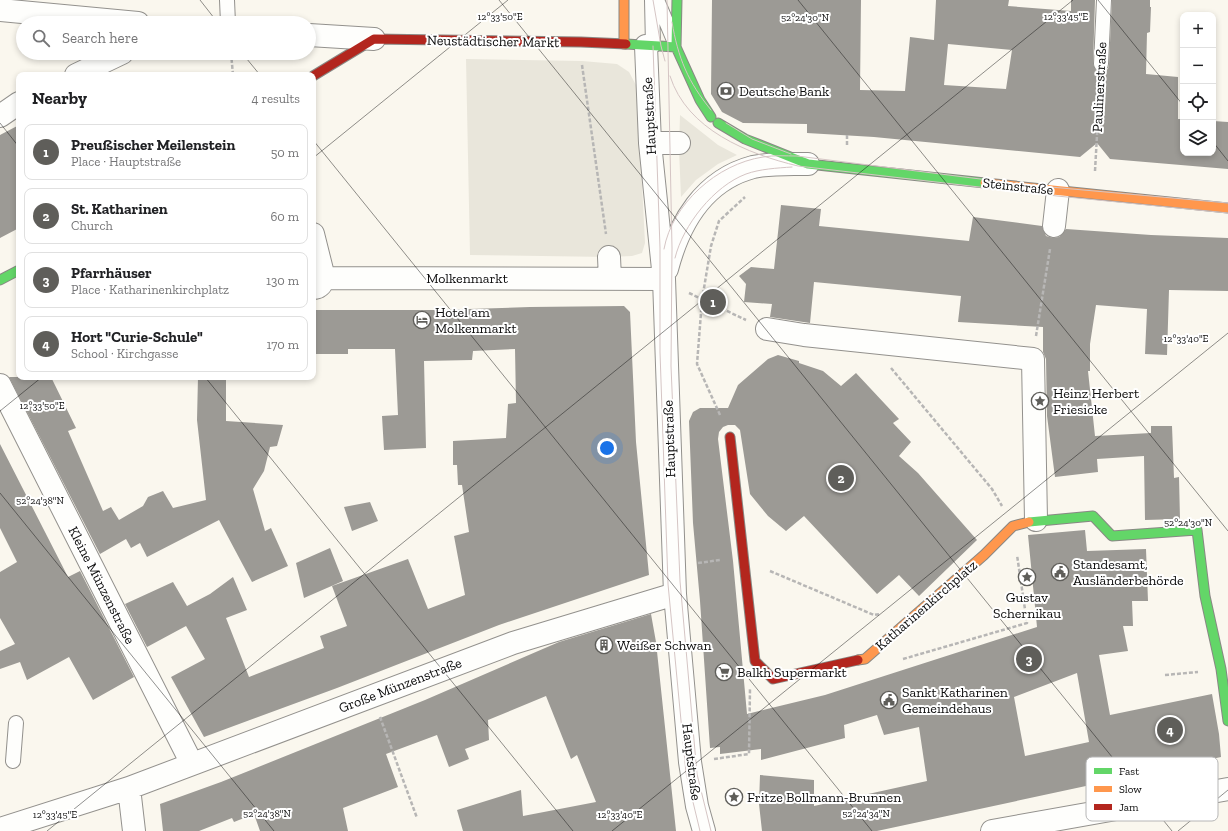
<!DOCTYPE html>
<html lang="en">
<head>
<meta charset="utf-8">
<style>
  body { margin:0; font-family:"Zilla Slab",serif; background:#f2f2f2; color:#202124 }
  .controls { position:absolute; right:12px; top:12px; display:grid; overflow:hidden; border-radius:8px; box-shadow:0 2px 6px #0003 }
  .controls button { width:36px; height:36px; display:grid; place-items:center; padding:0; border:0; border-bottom:1px solid #e0e0e0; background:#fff; color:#202124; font:20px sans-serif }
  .you { position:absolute; left:607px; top:448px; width:14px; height:14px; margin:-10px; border:3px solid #fff; border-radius:50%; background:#1a73e8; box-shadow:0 0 0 6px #1a73e833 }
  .badge { display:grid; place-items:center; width:26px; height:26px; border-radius:50%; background:#5f5e5a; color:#fff; font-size:13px; font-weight:700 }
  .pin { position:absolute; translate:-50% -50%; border:2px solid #fff; box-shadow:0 1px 4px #0006 }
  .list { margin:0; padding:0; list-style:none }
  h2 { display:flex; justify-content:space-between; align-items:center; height:52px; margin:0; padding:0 16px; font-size:17px }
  h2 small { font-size:13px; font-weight:400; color:#757577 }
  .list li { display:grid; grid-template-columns:26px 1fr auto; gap:12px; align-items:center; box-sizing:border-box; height:56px; margin:0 8px 8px; padding:0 8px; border:1px solid #e0e0e0; border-radius:8px }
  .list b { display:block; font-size:15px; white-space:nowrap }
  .list p { margin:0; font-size:13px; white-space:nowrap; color:#757577 }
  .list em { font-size:13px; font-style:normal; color:#757577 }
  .icon { flex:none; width:22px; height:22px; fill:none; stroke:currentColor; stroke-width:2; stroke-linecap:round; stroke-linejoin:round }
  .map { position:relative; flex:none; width:1228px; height:831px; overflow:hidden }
  .search { position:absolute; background:#fff; box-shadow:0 2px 6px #0003; left:16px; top:16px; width:300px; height:44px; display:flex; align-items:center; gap:10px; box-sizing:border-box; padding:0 14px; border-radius:22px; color:#757577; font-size:15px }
  .panel { position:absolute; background:#fff; box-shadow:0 2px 6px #0003; left:16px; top:72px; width:300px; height:308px; border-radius:8px }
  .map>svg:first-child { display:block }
  .plaza { fill:#e9e6db }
  .building { fill:#9c9a95; fill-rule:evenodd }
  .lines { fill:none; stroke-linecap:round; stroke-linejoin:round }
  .lane-casing { stroke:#93918d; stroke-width:16 }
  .street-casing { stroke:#93918d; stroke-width:24 }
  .fast-casing { stroke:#898884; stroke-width:11 }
  .slow-casing { stroke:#898884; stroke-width:11 }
  .jam-casing { stroke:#898884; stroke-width:11 }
  .path { stroke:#b7b6b5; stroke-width:2.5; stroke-dasharray:4 2; stroke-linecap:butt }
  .lane { stroke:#fefefc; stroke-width:14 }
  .street { stroke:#fefefc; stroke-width:22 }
  .fast { stroke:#63d668; stroke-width:9 }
  .slow { stroke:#ff974d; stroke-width:9 }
  .jam { stroke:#b3261e; stroke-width:9 }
  .tram { stroke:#d5c5c4; stroke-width:1 }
  .ticks { fill:none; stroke:#0b0b0b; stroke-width:1; stroke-opacity:0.45 }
  .labels { text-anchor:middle; stroke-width:4; stroke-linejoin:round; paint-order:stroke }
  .street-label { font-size:14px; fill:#0b0b0b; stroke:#fff }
  .poi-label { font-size:14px; fill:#0b0b0b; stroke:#fff; text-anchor:start }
  .key { fill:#fff; stroke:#b6b6b6; stroke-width:1 }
  .key-label { font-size:11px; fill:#0b0b0b }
  .ticks-label { font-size:10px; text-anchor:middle; fill:#0b0b0b; stroke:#fff; stroke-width:4; stroke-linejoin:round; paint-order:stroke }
</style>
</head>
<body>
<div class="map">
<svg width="1228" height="831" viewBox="0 0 1228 831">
  <rect width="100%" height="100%" fill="#faf7ee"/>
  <path class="plaza" d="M466 59 582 61 617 64 629 72 637 87 645 243 642 253 632 256 609 257 470 255Z
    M680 115 718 145 737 155 718 164 696 180 681 197 679 150Z"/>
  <path class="building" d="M712 0H861L860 90 905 91 910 37 934 40 936 0H1009L1008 6 1071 11V0H1095L1093 64 1096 71 1101 72 1108 69 1109 64 1112 0H1150V7H1151L1150 32 1147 33 1146 74 1178 77V119H1183V153H1213V121L1228 122V169L1110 159 1097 143 1080 157 874 137 807 133V124L743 123 722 112 711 94ZM948 44 1012 50 1006 89 944 85Z
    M19 125V228L0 238V135Z
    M781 205 821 209 819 226 969 241 973 217 1042 226 1046 236 1053 238 1059 237 1066 229 1151 235 1228 238V291L1169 290 1167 355 1145 354 1147 309 1096 305 1090 344V371H1088L1095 436 1151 433V426H1172L1174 478 1179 477 1180 519 1145 520 1144 456 1097 459 1098 472 1055 477 1047 416 1046 359 1043 352V327L958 322 961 296 814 282 810 323 770 317 772 304 744 302 746 284 739 276 751 267 774 269Z
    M624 306 630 312 636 442 649 575 499 625 337 688 204 737 171 677 205 659 186 626 147 647 125 604 173 582 187 606 210 594 233 577 247 610 226 618 249 677 324 648 320 636 347 626 332 586 408 559 428 609 465 595 454 536 469 532 462 485H458L457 465H453V441L506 438 508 404 516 403 515 349 473 351 472 360 424 361 426 448 384 450 382 416 398 415 395 349H348V354H313V310H436L530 307Z
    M778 355 799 361V363L823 371 841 386 856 373 899 419 893 423 911 442 899 456 918 473 977 540 919 596 899 575 877 594 804 516 786 531 768 516 750 494 740 430 735 425H728L723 427 719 432 718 439 733 561 747 714 825 695 1037 627 1028 535 1085 530 1087 551 1146 549 1148 601H1132L1133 626H1123L1128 651 1099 655 1110 715 1212 694 1219 734 1221 757 877 831H762L759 804 760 775 814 780V806L927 781 919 727 884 735 877 715 844 725 845 738 761 760V749L720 754V747L710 748 700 601 693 523 689 421 693 412 700 408H728L738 385 768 359ZM1077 673 1089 742 1025 756 1014 697Z
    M9 377H51L76 428 68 431 103 511 111 507 119 520 143 506 148 497 163 491 173 508 206 500 197 420 198 377H226V421L283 425 277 446 270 447 264 471 253 489 265 531 271 528 288 566 252 582 219 520 147 557 140 543 131 548 126 539 100 554Z
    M0 444 68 577 80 571 134 677 93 700 69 657 27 680 20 662 0 669V651L15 644 0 618V572L17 562 0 528Z
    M370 502 378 521 352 531 344 507Z
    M330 548 343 581 304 598 296 563Z
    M651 614 656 642 676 831H463L457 810 521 790 523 816 596 802 577 755 571 759 546 696 488 720 489 740 465 749 469 759 449 767 437 735 386 754 398 787 343 808 348 831H260L254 814 234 822 232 818 199 831H163L160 804 221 782 425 700 559 642Z"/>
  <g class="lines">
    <defs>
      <path id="lane" d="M227 0 228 23
        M652 0 653 46
        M657 0 673 38
        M1101 64 1104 0
        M13 761 16 723"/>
      <path id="street" d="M0 10 138 23
        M309 35 374 39
        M646 46 650 143 664 279 675 594 690 762 697 806 704 831
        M76 75 122 53
        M0 116 19 103
        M650 143H679
        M1054 226 1058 190
        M313 234 324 278C322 284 320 288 313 288
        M609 257 610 279
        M667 269C679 223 704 180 753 167 771 163 790 164 808 164
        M324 278 664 279
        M767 329 804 335 1033 359 1036 520
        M0 385 192 764
        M129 788 134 831
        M0 829 129 788 513 643 675 594
        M992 831 1228 789"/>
      <path id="fast" d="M677 0 676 47 700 100 711 117
        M626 44 676 47
        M718 123 745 139 808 164 985 183
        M0 280 19 270
        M1029 522 1093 516 1112 536 1197 530 1205 596 1221 669 1228 721"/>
      <path id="slow" d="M624 0V44
        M985 183 1228 208
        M858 660 865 659 984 555 1013 526 1029 522"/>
      <path id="jam" d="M313 76 374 39 581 42 626 44
        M730 437 755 661 773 679 858 660"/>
    </defs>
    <use href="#lane" class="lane-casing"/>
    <use href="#street" class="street-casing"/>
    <use href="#fast" class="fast-casing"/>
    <use href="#slow" class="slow-casing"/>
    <use href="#jam" class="jam-casing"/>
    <path class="path" d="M231 53 233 75
      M582 65 606 234
      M847 145V135
      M1095 171 1100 82
      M689 293 746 320
      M1036 336 1050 249
      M891 368 992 489 1002 506
      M720 415 697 364 702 300 711 246 719 221 745 197
      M698 563 720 560
      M770 571 874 615 880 614
      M903 659 1027 623 1017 555
      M1165 675 1198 672
      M380 717 417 818
      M714 759 749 754 750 689"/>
    <use href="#lane" class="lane"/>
    <use href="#street" class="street"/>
    <use href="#fast" class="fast"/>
    <use href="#slow" class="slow"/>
    <use href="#jam" class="jam"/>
    <path class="tram" d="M653 0 661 46 665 61
      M667 0 672 248 671 366 680 581 697 774 711 831
      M672 22C678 58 688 82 711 110
      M653 46 660 248V352L668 584 686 773 700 831
      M670 76C687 130 748 154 798 166L1057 196 1228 213
      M726 123 752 139 791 154
      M664 249C672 204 717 164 763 157 774 155 786 156 797 156L1028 185 1228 203
      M675 258C683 225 714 186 746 174 760 169 777 168 792 167"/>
  </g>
  <path class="ticks" d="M200 0 218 23M499 0 1172 831M798 0 1228 531M1098 0 1183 105M242 53 260 75M0 123 19 147M313 140 872 831M1213 142 1228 161M313 158 508 0M205 377 573 831M0 411 42 377M0 493 274 831M47 831 1073 0M612 831 1228 333M1178 831 1228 790"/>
  <defs>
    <symbol id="bank-ring" viewBox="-11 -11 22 22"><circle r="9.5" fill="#fff" stroke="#5f5e5a" stroke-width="1.5"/><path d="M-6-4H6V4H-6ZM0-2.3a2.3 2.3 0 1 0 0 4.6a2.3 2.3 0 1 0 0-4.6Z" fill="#5f5e5a"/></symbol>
    <symbol id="hotel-ring" viewBox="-11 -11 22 22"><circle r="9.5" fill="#fff" stroke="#5f5e5a" stroke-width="1.5"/><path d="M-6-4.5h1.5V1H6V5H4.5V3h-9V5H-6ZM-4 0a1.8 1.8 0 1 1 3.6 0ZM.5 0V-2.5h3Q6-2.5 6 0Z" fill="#5f5e5a"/></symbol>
    <symbol id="sight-ring" viewBox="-11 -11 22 22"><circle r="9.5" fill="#fff" stroke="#5f5e5a" stroke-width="1.5"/><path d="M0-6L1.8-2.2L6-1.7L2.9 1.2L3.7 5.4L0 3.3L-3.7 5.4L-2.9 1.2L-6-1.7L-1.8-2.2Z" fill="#5f5e5a"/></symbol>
    <symbol id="civic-ring" viewBox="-11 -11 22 22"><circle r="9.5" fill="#fff" stroke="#5f5e5a" stroke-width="1.5"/><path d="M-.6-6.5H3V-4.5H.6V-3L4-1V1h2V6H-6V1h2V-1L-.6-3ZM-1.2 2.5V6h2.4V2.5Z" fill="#5f5e5a"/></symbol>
    <symbol id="building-ring" viewBox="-11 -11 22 22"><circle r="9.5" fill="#fff" stroke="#5f5e5a" stroke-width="1.5"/><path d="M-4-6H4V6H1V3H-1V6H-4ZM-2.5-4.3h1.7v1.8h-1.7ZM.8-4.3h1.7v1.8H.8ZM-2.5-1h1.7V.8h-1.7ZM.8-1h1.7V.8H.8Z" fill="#5f5e5a"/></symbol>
    <symbol id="supermarket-ring" viewBox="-11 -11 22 22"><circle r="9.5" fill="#fff" stroke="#5f5e5a" stroke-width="1.5"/><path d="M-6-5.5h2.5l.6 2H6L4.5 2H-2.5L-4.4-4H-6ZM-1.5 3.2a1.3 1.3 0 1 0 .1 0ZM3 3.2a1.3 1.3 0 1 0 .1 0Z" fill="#5f5e5a"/></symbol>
  </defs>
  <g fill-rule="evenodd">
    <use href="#bank-ring" x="716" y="81" width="20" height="20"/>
    <use href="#hotel-ring" x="412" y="310" width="20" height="20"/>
    <use href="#sight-ring" x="1030" y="391" width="20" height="20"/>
    <use href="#civic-ring" x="1050" y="562" width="20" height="20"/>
    <use href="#sight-ring" x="1017" y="567" width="20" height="20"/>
    <use href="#building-ring" x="594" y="635" width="20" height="20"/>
    <use href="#supermarket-ring" x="714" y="662" width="20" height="20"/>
    <use href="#civic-ring" x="879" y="690" width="20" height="20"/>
    <use href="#sight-ring" x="724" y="787" width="20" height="20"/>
  </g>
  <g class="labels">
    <g class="street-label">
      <text transform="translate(493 41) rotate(1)" y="5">Neustädtischer Markt</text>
      <text transform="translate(1099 87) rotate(-87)" y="5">Paulinerstraße</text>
      <text transform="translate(649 116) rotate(-93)" y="5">Hauptstraße</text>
      <text transform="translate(1018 186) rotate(6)" y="5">Steinstraße</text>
      <text x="467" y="283">Molkenmarkt</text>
      <text transform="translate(669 439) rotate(-92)" y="5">Hauptstraße</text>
      <text transform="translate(102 585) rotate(63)" y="5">Kleine Münzenstraße</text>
      <text transform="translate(926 605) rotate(-41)" y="5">Katharinenkirchplatz</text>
      <text transform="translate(400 685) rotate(-21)" y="5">Große Münzenstraße</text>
      <text transform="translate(692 762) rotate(83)" y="5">Hauptstraße</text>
    </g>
    <g class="poi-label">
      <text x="739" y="96">Deutsche Bank</text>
      <text x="435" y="317">Hotel am<tspan x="435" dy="16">Molkenmarkt</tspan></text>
      <text x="1053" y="398">Heinz Herbert<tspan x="1053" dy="16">Friesicke</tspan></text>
      <text x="1073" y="569">Standesamt,<tspan x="1073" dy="16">Ausländerbehörde</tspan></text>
      <text x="1027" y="602" text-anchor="middle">Gustav<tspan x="1027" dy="16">Schernikau</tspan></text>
      <text x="617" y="650">Weißer Schwan</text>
      <text x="737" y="677">Balkh Supermarkt</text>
      <text x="902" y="697">Sankt Katharinen<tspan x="902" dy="16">Gemeindehaus</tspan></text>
      <text x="747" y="802">Fritze Bollmann-Brunnen</text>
    </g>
  </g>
  <rect x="1086" y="757" width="132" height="64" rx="6" class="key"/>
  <rect x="1094" y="768" width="18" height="6" fill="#63d668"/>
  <rect x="1094" y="786" width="18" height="6" fill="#ff974d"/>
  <rect x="1094" y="804" width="18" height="6" fill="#b3261e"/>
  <g class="key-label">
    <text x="1119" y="775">Fast</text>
    <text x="1119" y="793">Slow</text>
    <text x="1119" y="811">Jam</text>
  </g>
  <g class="ticks-label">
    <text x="500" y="20">12°33'50"E</text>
    <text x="1066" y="20">12°33'45"E</text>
    <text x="805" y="21">52°24'30"N</text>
    <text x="1186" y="342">12°33'40"E</text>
    <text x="42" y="409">12°33'50"E</text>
    <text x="40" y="504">52°24'38"N</text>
    <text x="1188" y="526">52°24'30"N</text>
    <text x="267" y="817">52°24'38"N</text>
    <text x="866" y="817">52°24'34"N</text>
    <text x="55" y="818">12°33'45"E</text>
    <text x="620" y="818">12°33'40"E</text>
  </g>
</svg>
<div class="controls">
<button>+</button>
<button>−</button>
<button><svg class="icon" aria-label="locate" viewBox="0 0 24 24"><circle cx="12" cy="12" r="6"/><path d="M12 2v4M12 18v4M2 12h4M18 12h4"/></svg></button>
<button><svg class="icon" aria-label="layers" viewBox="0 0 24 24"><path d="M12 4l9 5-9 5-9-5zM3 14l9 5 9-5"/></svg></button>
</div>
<div class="you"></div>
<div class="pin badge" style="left:713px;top:302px">1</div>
<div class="pin badge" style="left:841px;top:478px">2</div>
<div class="pin badge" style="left:1029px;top:659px">3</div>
<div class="pin badge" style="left:1170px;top:730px">4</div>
<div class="search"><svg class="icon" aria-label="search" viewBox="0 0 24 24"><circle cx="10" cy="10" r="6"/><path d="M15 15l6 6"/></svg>Search here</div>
<section class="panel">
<h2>Nearby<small>4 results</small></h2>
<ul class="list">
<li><span class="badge">1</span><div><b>Preußischer Meilenstein</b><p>Place · Hauptstraße</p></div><em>50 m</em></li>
<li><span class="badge">2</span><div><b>St. Katharinen</b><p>Church</p></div><em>60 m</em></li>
<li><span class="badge">3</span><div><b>Pfarrhäuser</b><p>Place · Katharinenkirchplatz</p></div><em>130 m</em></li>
<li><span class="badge">4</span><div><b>Hort &quot;Curie-Schule&quot;</b><p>School · Kirchgasse</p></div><em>170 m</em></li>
</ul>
</section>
</div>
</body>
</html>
